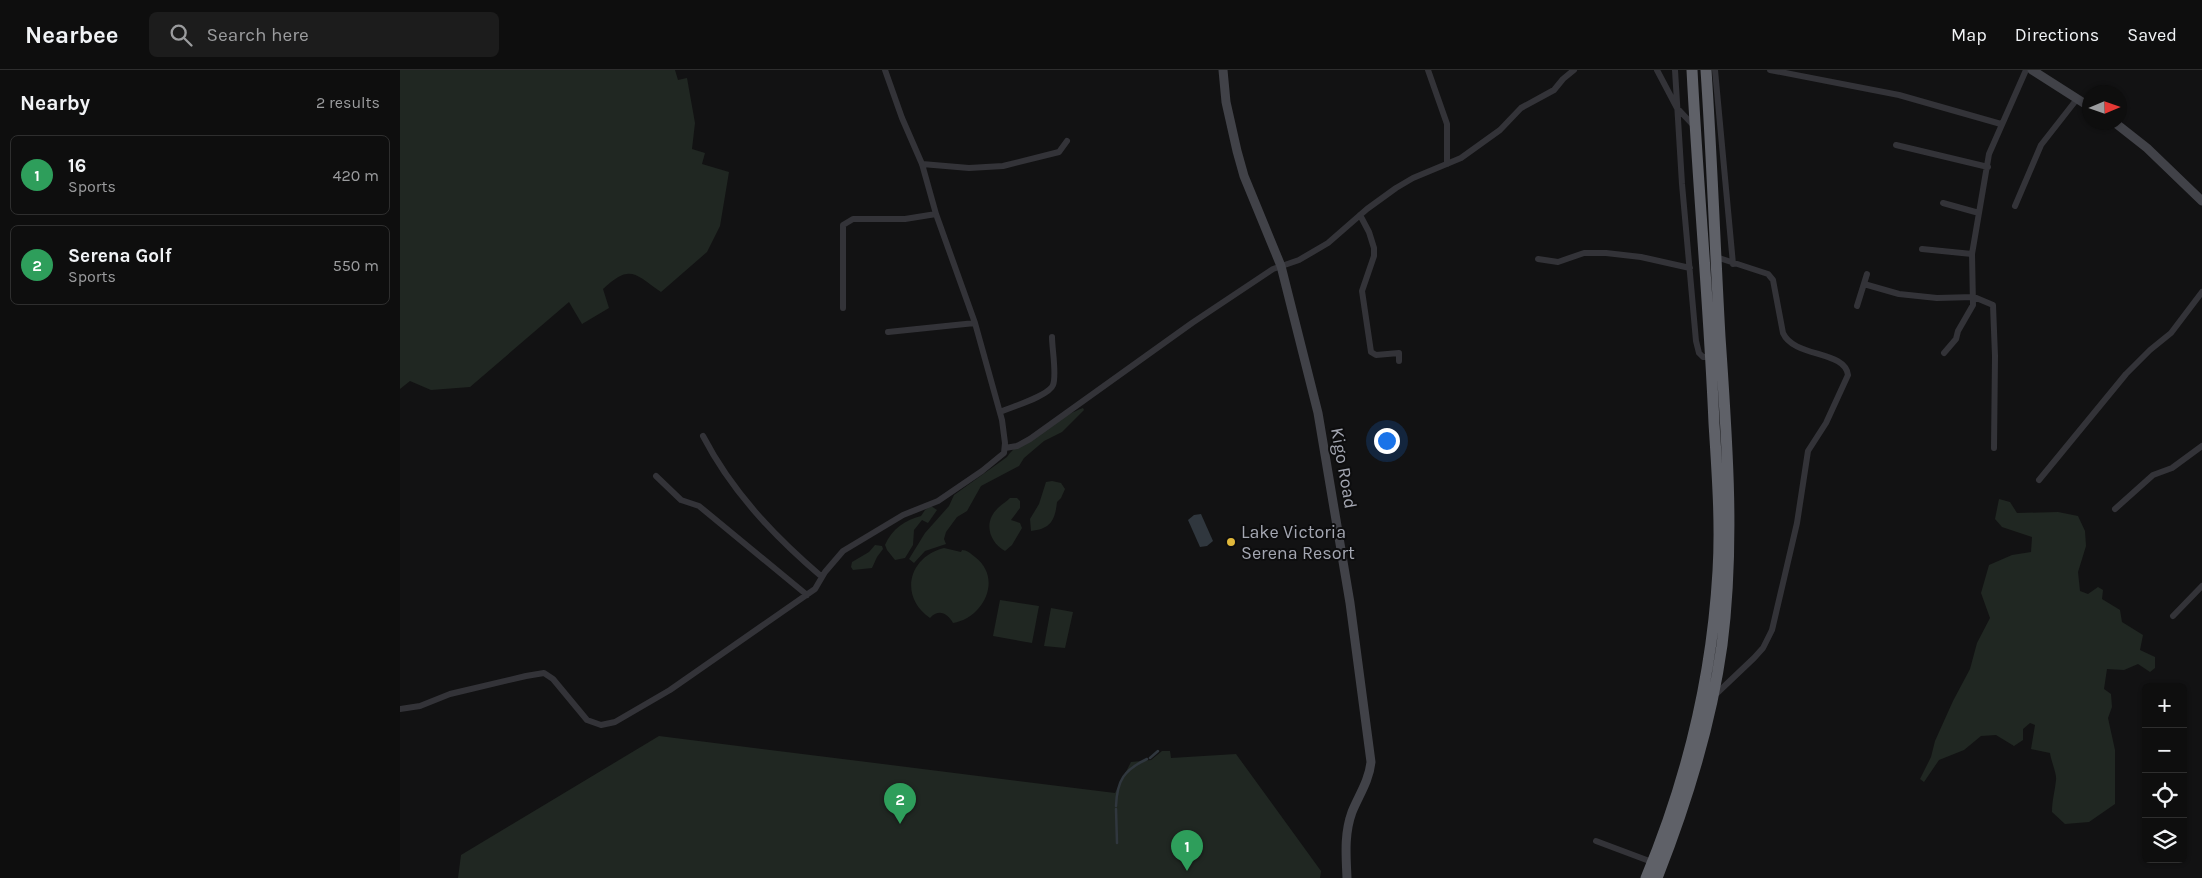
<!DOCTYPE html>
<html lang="en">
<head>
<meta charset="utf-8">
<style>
  body { margin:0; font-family:Karla,sans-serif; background:#1c1c1c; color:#f1f3f6 }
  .controls { position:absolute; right:15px; bottom:15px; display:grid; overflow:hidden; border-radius:8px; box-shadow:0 1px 4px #0004 }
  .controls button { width:45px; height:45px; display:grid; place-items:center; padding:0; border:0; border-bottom:1px solid #2e2e2e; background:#0e0e0e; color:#f1f3f6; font:25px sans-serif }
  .compass { position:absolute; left:1682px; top:15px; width:45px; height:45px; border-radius:50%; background:#0e0e0e; box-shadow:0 1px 4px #0004; rotate:88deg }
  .you { position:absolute; left:986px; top:370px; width:18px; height:18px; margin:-12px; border:4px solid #fff; border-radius:50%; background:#1a73e8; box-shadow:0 0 0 8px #1a73e833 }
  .badge { display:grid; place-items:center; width:32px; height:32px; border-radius:50%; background:#8c9099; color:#fff; font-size:16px; font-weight:700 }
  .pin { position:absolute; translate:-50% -41px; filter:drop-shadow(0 1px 2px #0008) }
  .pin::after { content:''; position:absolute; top:26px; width:18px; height:15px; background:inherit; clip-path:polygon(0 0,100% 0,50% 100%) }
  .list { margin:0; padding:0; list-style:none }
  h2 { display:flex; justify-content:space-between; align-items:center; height:65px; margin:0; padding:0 20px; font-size:21px }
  h2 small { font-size:16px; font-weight:400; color:#9b9c9e }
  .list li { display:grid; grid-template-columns:32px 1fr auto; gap:15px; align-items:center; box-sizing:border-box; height:80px; margin:0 10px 10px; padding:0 10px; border:1px solid #2e2e2e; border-radius:8px }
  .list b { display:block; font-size:19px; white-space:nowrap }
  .list p { margin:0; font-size:16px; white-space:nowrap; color:#9b9c9e }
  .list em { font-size:16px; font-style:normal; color:#9b9c9e }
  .icon { flex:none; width:28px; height:28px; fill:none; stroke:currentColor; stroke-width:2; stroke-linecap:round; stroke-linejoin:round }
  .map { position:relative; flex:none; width:1802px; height:808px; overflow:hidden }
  header { display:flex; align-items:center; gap:30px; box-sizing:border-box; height:70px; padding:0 25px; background:#0e0e0e; border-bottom:1px solid #2e2e2e }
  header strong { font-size:24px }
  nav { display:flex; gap:28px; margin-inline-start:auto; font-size:18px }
  .search { width:350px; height:45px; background:#1c1c1c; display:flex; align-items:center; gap:12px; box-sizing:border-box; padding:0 18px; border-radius:8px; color:#9b9c9e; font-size:19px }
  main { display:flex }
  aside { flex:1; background:#0e0e0e }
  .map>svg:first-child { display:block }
  .green { fill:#202722 }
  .water { fill:#30373e }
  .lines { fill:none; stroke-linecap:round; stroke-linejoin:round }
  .stream { stroke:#30373e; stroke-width:2.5 }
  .street { stroke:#333338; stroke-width:6 }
  .secondary { stroke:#414248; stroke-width:9 }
  .highway { stroke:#5f6168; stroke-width:11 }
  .poi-dot { fill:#e1b83b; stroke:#0d0d0e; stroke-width:2 }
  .labels { text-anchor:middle; stroke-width:4; stroke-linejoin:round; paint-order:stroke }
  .street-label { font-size:18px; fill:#a4a7b2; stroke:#0d0d0e }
  .poi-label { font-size:18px; fill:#a4a7b2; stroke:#0d0d0e; text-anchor:start }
</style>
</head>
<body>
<header>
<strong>Nearbee</strong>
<div class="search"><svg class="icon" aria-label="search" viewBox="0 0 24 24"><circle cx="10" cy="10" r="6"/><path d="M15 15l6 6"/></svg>Search here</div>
<nav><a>Map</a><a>Directions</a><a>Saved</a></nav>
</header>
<main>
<aside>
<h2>Nearby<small>2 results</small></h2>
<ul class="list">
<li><span class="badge" style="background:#2e9e5b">1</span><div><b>16</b><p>Sports</p></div><em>420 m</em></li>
<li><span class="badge" style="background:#2e9e5b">2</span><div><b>Serena Golf</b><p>Sports</p></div><em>550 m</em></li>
</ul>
</aside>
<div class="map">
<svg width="1802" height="808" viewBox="0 0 1802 808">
  <rect width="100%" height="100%" fill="#121213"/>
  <path class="green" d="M0 0H275L278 10 287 8 295 53 292 79 305 83 302 94 329 102 320 156 307 182 261 222C234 203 230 194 203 219L209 238 182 254 169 232 70 317 31 320 10 311 0 319Z
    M683 338 684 340 662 362 644 371 624 388 619 396 581 416 567 441 557 447 546 462 544 469 546 474 525 481 514 493 509 489 525 463 549 436 554 425 607 387C619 369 662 346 683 338Z
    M652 411 661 413 665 419 661 428 657 432C655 451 650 459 631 461L630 449 639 434 646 412Z
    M610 428H617L620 431V438L611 450 620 453 622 458 612 475 605 481C589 472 583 452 598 438 602 434 606 432 610 428Z
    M1599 429 1610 432 1617 443 1658 442 1678 446 1685 461 1686 476 1678 502 1680 521 1688 524 1698 517 1703 520 1702 529 1720 540 1722 552 1743 565 1740 580 1755 587V598L1750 602 1738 594 1724 600 1707 599 1704 619 1711 624 1712 637 1708 648 1715 680V734L1689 752 1665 754 1652 742C1652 730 1655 721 1656 710 1657 704 1651 691 1650 683L1631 679 1635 655 1630 653 1623 659V670L1614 676 1596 665 1581 666 1564 680 1539 690 1524 712 1520 709 1531 687 1535 671 1553 631 1570 599 1577 573 1590 548 1581 523 1589 495 1612 485 1631 482 1632 467 1602 457 1595 449Z
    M531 436 537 440 528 453 522 450 514 460 513 475 505 488 495 490 487 480 485 475C492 459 505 450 521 446L525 440Z
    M475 475 482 476 483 479 477 487 472 498 453 500 451 497 452 492 469 482Z
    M544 478 561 482 562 480C567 480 570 483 575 487 603 508 584 548 553 553 548 544 539 538 530 548 499 527 508 487 544 478Z
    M600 530 639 536 632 573 593 566Z
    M651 538 673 542 665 578 644 576Z
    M259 666 715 723 731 692 751 690 762 681H770L771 688 836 684 921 801 920 808H58L61 785Z"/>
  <path class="water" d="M801 444 813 471 807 476 800 477 788 450 794 445Z"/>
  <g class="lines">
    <path class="stream" d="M750 688 758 681
      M716 736C717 710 724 700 747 689
      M716 739 717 773"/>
    <path class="street" d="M1028 0 1047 54V94
      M1257 0 1277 38 1295 57
      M1275 0 1282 114 1296 271 1299 283 1303 287H1311
      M1315 0 1333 194
      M1370 0 1499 25 1601 54
      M1496 75 1588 97
      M522 94 569 98 603 96 659 82 667 71
      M1543 133 1579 143
      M1615 136 1641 75 1677 29
      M960 145 969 162 974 178V186L962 221 971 282 976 285 999 283V291
      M1522 179 1572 184
      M1138 189 1158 192 1184 183H1206L1241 187 1290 198
      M1464 214 1499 224 1537 228 1574 227 1593 235 1595 286 1594 378
      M1457 236 1467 204
      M443 238V155L453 149H505L536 144
      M488 262 575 253
      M1544 283 1556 269 1558 261 1573 235 1572 184 1589 84 1626 0
      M600 342C611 337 649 326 653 315 657 305 652 279 652 267
      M303 366C332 422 375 467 422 507
      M605 378 617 376 630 369 792 253 873 199 899 190 928 173 967 139 996 118 1013 108 1061 88 1100 60 1121 38 1154 20 1163 9 1174 0
      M256 406 281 430 299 436 407 525
      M1639 410 1726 304 1750 280 1771 263 1802 222
      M1715 439 1753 405 1772 398 1802 376
      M1773 546 1802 516
      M1314 626 1354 588 1363 578 1372 560 1397 453 1408 381 1426 353 1448 305C1445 280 1394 288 1383 263L1373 210 1368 204 1316 187
      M0 639 20 636 50 624 126 606 144 603 153 609 187 650 201 655 215 652 270 620 415 519 425 502 443 481 503 445 538 431 582 401 604 383 605 373 602 350 575 253 536 144 522 94 502 48 485 0
      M1196 771 1252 792"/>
    <path class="secondary" d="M823 0 826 32 837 81 844 106 881 196 918 343 950 533 971 692C969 711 959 725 952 742 944 764 946 785 947 808
      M1632 0 1690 37
      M1714 52 1747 78 1802 131"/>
    <path class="highway" d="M1246 808C1287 710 1312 606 1318 501 1321 452 1317 402 1314 353 1309 235 1298 118 1292 0
      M1257 808C1287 732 1311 655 1322 575 1335 473 1327 369 1320 267 1315 178 1312 89 1306 0"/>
  </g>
  <circle class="poi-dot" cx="831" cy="472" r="5"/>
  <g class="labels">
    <g class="street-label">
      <text transform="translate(944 398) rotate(80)" y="6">Kigo Road</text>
    </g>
    <g class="poi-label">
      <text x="841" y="468">Lake Victoria<tspan x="841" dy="21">Serena Resort</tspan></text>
    </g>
  </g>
</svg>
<div class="controls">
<button>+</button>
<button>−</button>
<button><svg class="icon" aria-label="locate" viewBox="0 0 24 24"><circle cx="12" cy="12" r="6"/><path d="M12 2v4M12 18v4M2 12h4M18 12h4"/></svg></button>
<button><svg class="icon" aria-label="layers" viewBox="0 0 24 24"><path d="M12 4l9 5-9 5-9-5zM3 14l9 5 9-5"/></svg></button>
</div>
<svg class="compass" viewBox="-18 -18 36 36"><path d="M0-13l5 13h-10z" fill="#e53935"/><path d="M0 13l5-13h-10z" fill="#9b9c9e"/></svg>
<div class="you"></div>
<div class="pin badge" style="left:787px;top:801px;background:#2e9e5b">1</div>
<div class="pin badge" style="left:500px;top:754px;background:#2e9e5b">2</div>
</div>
</main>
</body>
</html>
